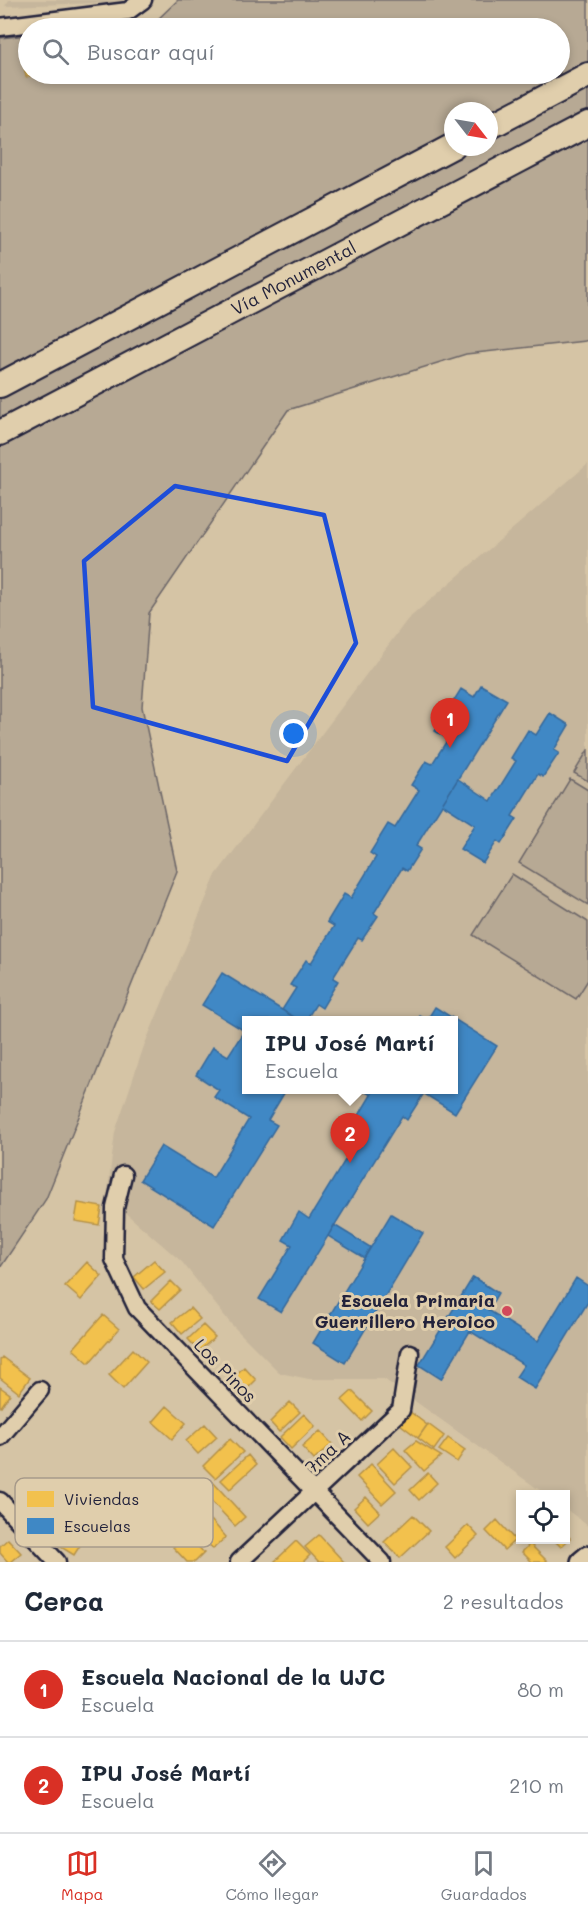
<!DOCTYPE html>
<html lang="es">
<head>
<meta charset="utf-8">
<style>
  body { margin:0; font-family:Mali,sans-serif; background:#f2f2f3; color:#1f2937 }
  .controls { position:absolute; right:18px; bottom:18px; display:grid; overflow:hidden; border-radius:0px; box-shadow:0 3px 9px #0003 }
  .controls button { width:54px; height:54px; display:grid; place-items:center; padding:0; border:0; border-bottom:2px solid #e0e1e3; background:#fff; color:#1f2937; font:30px sans-serif }
  .compass { position:absolute; left:444px; top:102px; width:54px; height:54px; border-radius:50%; background:#fff; box-shadow:0 3px 9px #0003; rotate:121deg }
  .you { position:absolute; left:294px; top:734px; width:21px; height:21px; margin:-15px; border:4px solid #fff; border-radius:50%; background:#1a73e8; box-shadow:0 0 0 9px #1a73e833 }
  .badge { display:grid; place-items:center; width:39px; height:39px; border-radius:50%; background:#d93025; color:#fff; font-size:20px; font-weight:700 }
  .pin { position:absolute; translate:-50% -50px; filter:drop-shadow(0 2px 3px #0008) }
  .pin::after { content:''; position:absolute; top:32px; width:21px; height:18px; background:inherit; clip-path:polygon(0 0,100% 0,50% 100%) }
  .popup { position:absolute; left:242px; top:1016px; width:216px; height:78px; box-sizing:border-box; display:grid; place-content:center; border-radius:0px; background:#fff; filter:drop-shadow(0 2px 4px #0005); font-size:20px; white-space:nowrap; color:#747a83 }
  .popup b { font-size:22px; color:#1f2937 }
  .popup::after { content:''; position:absolute; left:50%; top:100%; margin-left:-12px; border:12px solid transparent; border-top-color:#fff }
  .list { margin:0; padding:0; list-style:none }
  h2 { display:flex; justify-content:space-between; align-items:center; height:78px; margin:0; padding:0 24px; font-size:26px }
  h2 small { font-size:20px; font-weight:400; color:#747a83 }
  .list li { display:grid; grid-template-columns:39px 1fr auto; gap:18px; align-items:center; box-sizing:border-box; height:96px; padding:0 24px; border-top:2px solid #e0e1e3 }
  .list b { display:block; font-size:22px; white-space:nowrap }
  .list p { margin:0; font-size:20px; white-space:nowrap; color:#747a83 }
  .list em { font-size:20px; font-style:normal; color:#747a83 }
  .icon { flex:none; width:33px; height:33px; fill:none; stroke:currentColor; stroke-width:2; stroke-linecap:round; stroke-linejoin:round }
  .map { position:relative; flex:none; width:588px; height:1562px; overflow:hidden }
  .search { position:absolute; background:#fff; box-shadow:0 3px 9px #0003; left:18px; right:18px; top:18px; height:66px; display:flex; align-items:center; gap:15px; box-sizing:border-box; padding:0 21px; border-radius:33px; color:#747a83; font-size:22px }
  .sheet { height:270px; background:#fff }
  nav { display:flex; justify-content:space-around; align-items:center; box-sizing:border-box; height:84px; border-top:2px solid #e0e1e3; background:#fff; font-size:16px; color:#747a83 }
  nav a { display:grid; justify-items:center; gap:3px }
  nav .on { color:#d93025 }
  .map>svg:first-child { display:block }
  .built { fill:#c6b69c; fill-rule:evenodd }
  .green { fill:#b7a994; stroke:#6c6668; stroke-width:1.5; fill-rule:evenodd }
  .homes { fill:#f2c14e; stroke:#b49148; stroke-width:1.5 }
  .schools { fill:#3f88c5; stroke:#36699c; stroke-width:1.5 }
  .lines { fill:none; stroke-linecap:round; stroke-linejoin:round }
  .minor-casing { stroke:#22223b; stroke-width:21 }
  .major-casing { stroke:#22223b; stroke-width:26 }
  .highway-casing { stroke:#22223b; stroke-width:28 }
  .minor { stroke:#e0ceac; stroke-width:16 }
  .major { stroke:#e0ceac; stroke-width:21 }
  .highway { stroke:#e0ceac; stroke-width:24 }
  .marked { fill:none; stroke:#1d4ed8; stroke-width:4.5; stroke-linejoin:round }
  .poi-dot { fill:#d1495b; stroke:#e0ceac; stroke-width:2 }
  .labels { text-anchor:middle; stroke-width:6; stroke-linejoin:round; paint-order:stroke }
  .street-label { font-size:18px; fill:#22223b; stroke:#e0ceac }
  .poi-label { font-size:18px; font-weight:bold; fill:#22223b; stroke:#e0ceac; text-anchor:end }
  .key { fill:#e0ceac; stroke:#a79a8a; stroke-width:1.5 }
  .key-label { font-size:16px; fill:#22223b }
</style>
</head>
<body>
<div class="map">
<svg width="588" height="1562" viewBox="0 0 588 1562">
  <rect width="100%" height="100%" fill="#d5c4a5"/>
  <filter id="ink" filterUnits="userSpaceOnUse"><feTurbulence type="fractalNoise" baseFrequency=".0167" numOctaves="2"/><feDisplacementMap in="SourceGraphic" scale="12" xChannelSelector="R" yChannelSelector="G"/><feConvolveMatrix kernelMatrix="1 2 1 2 8 2 1 2 1" color-interpolation-filters="sRGB"/></filter>
  <g filter="url(#ink)">
    <path class="built" d="M9 0H133L131 2 5 6Z
      M588 464V1526L566 1509V1494H545L384 1379H309L280 1373 231 1324 182 1262 107 1197 115 1132 144 1046 216 875 407 620ZM246 1020H454V1090H246Z"/>
    <path class="green" d="M178 0H588V339L585 341 466 354 288 410 149 613 142 707 177 871 46 1199 0 1268V38L28 35V74H560V28H82L157 20ZM453 111H489V147H453Z
      M588 750V781L574 773Z
      M570 779 588 790V905L519 863Z
      M512 874 588 922V980L576 999 473 935Z"/>
    <path class="homes" d="M28 50V74H39L26 77 21 51Z
      M78 1203 102 1207 99 1225 75 1221Z
      M154 1260 165 1272 144 1289 134 1277Z
      M87 1262 102 1276 81 1300 65 1286Z
      M171 1281 180 1290 160 1309 151 1301Z
      M190 1308 200 1319 182 1334 172 1322Z
      M103 1315 119 1329 89 1363 73 1349Z
      M203 1325 215 1337 199 1351 188 1339Z
      M133 1349 147 1362 123 1389 109 1375Z
      M2 1357 30 1378 19 1393 0 1378V1360Z
      M244 1367 256 1380 241 1395 228 1382Z
      M0 1387 10 1394 1 1407 0 1406Z
      M352 1391 372 1411 362 1421 342 1400Z
      M290 1402 300 1412 279 1432 270 1422Z
      M167 1406 186 1423 172 1439 153 1422Z
      M409 1411 427 1425 418 1438 400 1424Z
      M304 1414 315 1426 291 1449 280 1437Z
      M205 1424 217 1437 198 1454 186 1441Z
      M428 1424 444 1436 434 1450 418 1438Z
      M320 1431 332 1444 314 1460 302 1447Z
      M448 1438 465 1450 457 1462 439 1450Z
      M230 1439 243 1452 215 1478 203 1466Z
      M416 1441 441 1456 424 1471 405 1450Z
      M394 1448 412 1467 395 1483 377 1464Z
      M248 1455 256 1465 230 1489 221 1480Z
      M371 1464 396 1491 382 1504 357 1477Z
      M428 1473 437 1483 419 1500 410 1490Z
      M211 1480 245 1517 235 1526 201 1490Z
      M51 1486 68 1507 52 1521 35 1500Z
      M366 1497 380 1512 368 1523 354 1508Z
      M161 1501 174 1515 155 1533 142 1519Z
      M413 1515 429 1531 400 1558 384 1542Z
      M73 1517 91 1528 74 1555 56 1544Z
      M211 1520 226 1537 213 1549 198 1533Z
      M497 1520 515 1540 504 1550 486 1531Z
      M468 1525 478 1536 455 1558 445 1547Z
      M187 1534 204 1553 195 1562H187L173 1547Z
      M566 1534 570 1538 561 1547 554 1540H566Z
      M319 1535 344 1562H319L305 1547Z
      M8 1539 21 1553 10 1562H8L0 1553V1546Z
      M296 1541 310 1555 303 1562H274Z
      M530 1544 548 1562H532L522 1552Z"/>
    <path class="schools" d="M481 685 507 700 416 846 421 849 407 871 402 868 374 913 378 916 362 940 358 938 333 978 338 981 322 1008 316 1004 306 1020H299L282 1010 296 988 290 985 306 960 311 963 334 926 327 922 344 894 351 898 376 857 370 853 388 824 395 828 419 790 411 785 426 761 432 764 448 739 435 731 461 689 474 697Z
      M550 713 569 725 554 750 559 753 543 777 538 774 512 816 517 819 501 844 497 841 483 863 460 849 475 825 442 804 458 779 491 801 516 761 511 758 528 730 536 735Z
      M222 973 282 1010 299 1020H246V1032L202 1005Z
      M435 1007 497 1046 455 1113 423 1093 426 1090H454V1020H417L420 1016 427 1020Z
      M244 1031 246 1032V1090H286L268 1120 277 1125 214 1226 140 1180 161 1146 213 1178 249 1119 214 1097 219 1090 196 1075 213 1047 228 1056Z
      M362 1090H374L371 1095Z
      M374 1090H426L407 1120 402 1116 281 1312 259 1299 292 1245 283 1240 299 1212 309 1219 363 1131 353 1125Z
      M391 1214 423 1233 345 1363 313 1343Z
      M334 1225 370 1247 364 1258 328 1236Z
      M473 1277 498 1293 488 1310 538 1341 576 1278 588 1286V1302L535 1389 516 1377 524 1365 470 1331 441 1379 419 1365Z"/>
    <g class="lines">
      <defs>
        <path id="minor" d="M0 27 128 11 143 0
          M123 1175 115 1208 114 1259 137 1308 382 1562
          M0 1437 40 1390
          M0 1501 57 1562
          M239 1562 401 1410 410 1353"/>
        <path id="major" d="M582 1562 588 1557"/>
        <g id="highway">
          <path d="M489 127 588 75"/>
          <path d="M0 385 453 146"/>
          <path id="s1" d="M0 433 588 124"/>
        </g>
      </defs>
      <use href="#minor" class="minor-casing"/>
      <use href="#major" class="major-casing"/>
      <use href="#highway" class="highway-casing"/>
      <use href="#minor" class="minor"/>
      <use href="#major" class="major"/>
      <use href="#highway" class="highway"/>
    </g>
  </g>
  <path class="marked" d="M175 486 324 515 356 643 287 761 93 707 84 561Z"/>
  <circle class="poi-dot" cx="507" cy="1311" r="6"/>
  <g class="labels">
    <g class="street-label">
      <text dy="6" stroke="none"><textPath href="#s1" startOffset="332">Vía Monumental</textPath></text>
      <text transform="translate(225 1371) rotate(46)" y="6">Los Pinos</text>
      <text transform="translate(328 1452) rotate(-43)" y="6">7ma A</text>
    </g>
    <g class="poi-label">
      <text x="495" y="1307">Escuela Primaria<tspan x="495" dy="21">Guerrillero Heroico</tspan></text>
    </g>
  </g>
  <rect x="15" y="1478" width="198" height="69" rx="9" class="key"/>
  <rect x="27" y="1491" width="27" height="16" fill="#f2c14e"/>
  <rect x="27" y="1518" width="27" height="16" fill="#3f88c5"/>
  <g class="key-label">
    <text x="64" y="1505">Viviendas</text>
    <text x="64" y="1532">Escuelas</text>
  </g>
</svg>
<div class="controls">
<button><svg class="icon" aria-label="locate" viewBox="0 0 24 24"><circle cx="12" cy="12" r="6"/><path d="M12 2v4M12 18v4M2 12h4M18 12h4"/></svg></button>
</div>
<svg class="compass" viewBox="-18 -18 36 36"><path d="M0-13l5 13h-10z" fill="#e53935"/><path d="M0 13l5-13h-10z" fill="#747a83"/></svg>
<div class="you"></div>
<div class="pin badge" style="left:450px;top:748px">1</div>
<div class="pin badge" style="left:350px;top:1163px">2</div>
<div class="popup"><b>IPU José Martí</b>Escuela</div>
<div class="search"><svg class="icon" aria-label="search" viewBox="0 0 24 24"><circle cx="10" cy="10" r="6"/><path d="M15 15l6 6"/></svg>Buscar aquí</div>
</div>
<section class="sheet">
<h2>Cerca<small>2 resultados</small></h2>
<ul class="list">
<li><span class="badge">1</span><div><b>Escuela Nacional de la UJC</b><p>Escuela</p></div><em>80 m</em></li>
<li><span class="badge">2</span><div><b>IPU José Martí</b><p>Escuela</p></div><em>210 m</em></li>
</ul>
</section>
<nav>
<a class="on"><svg class="icon" aria-label="map" viewBox="0 0 24 24"><path d="M3 6l6-2 6 2 6-2v14l-6 2-6-2-6 2zM9 4v14M15 6v14"/></svg>Mapa</a>
<a><svg class="icon" aria-label="directions" viewBox="0 0 24 24"><path d="M12 3l9 9-9 9-9-9zM9 14v-3h6M13 9l2 2-2 2"/></svg>Cómo llegar</a>
<a><svg class="icon" aria-label="saved" viewBox="0 0 24 24"><path d="M7 4h10v16l-5-4-5 4z"/></svg>Guardados</a>
</nav>
</body>
</html>
